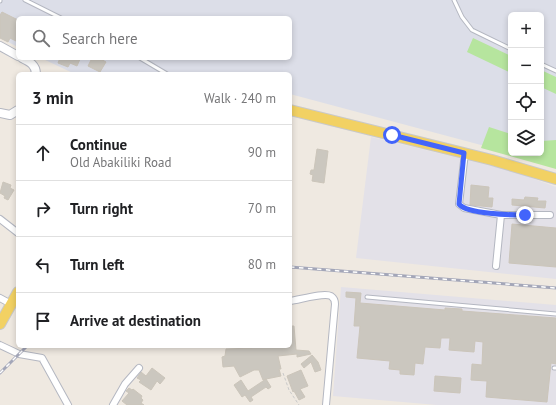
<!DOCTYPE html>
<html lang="en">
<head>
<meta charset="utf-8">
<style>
  body { margin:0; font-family:"PT Sans",sans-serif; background:#f6f6f6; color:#202124 }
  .controls { position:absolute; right:12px; top:12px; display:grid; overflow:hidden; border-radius:6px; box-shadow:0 2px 6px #0003 }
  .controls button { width:36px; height:36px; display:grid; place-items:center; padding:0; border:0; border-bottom:1px solid #e0e0e0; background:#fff; color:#202124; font:20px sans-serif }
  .stop { position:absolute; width:12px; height:12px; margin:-9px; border:3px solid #4264fb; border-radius:50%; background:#fff }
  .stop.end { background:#4264fb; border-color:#fff; box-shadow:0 1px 4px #0008 }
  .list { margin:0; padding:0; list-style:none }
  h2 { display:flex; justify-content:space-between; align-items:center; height:52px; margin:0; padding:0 16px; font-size:17px }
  h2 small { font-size:13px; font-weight:400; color:#757577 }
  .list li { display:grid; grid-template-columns:26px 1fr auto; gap:12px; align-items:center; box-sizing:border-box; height:56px; padding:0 16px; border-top:1px solid #e0e0e0 }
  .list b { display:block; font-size:15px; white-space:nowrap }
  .list p { margin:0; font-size:13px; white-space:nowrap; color:#757577 }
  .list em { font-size:13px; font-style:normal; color:#757577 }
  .icon { flex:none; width:22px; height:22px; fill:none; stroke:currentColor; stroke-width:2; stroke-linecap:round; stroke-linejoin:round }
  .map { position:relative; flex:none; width:556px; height:405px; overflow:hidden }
  .search { position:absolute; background:#fff; box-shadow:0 2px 6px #0003; left:16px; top:16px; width:276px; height:44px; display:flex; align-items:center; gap:10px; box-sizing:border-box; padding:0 14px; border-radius:6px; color:#757577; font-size:15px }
  .panel { position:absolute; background:#fff; box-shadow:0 2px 6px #0003; left:16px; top:72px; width:276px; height:276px; border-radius:6px }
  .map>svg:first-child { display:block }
  .industrial { fill:#e3e1e8 }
  .airport { fill:#dcdee8; fill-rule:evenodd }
  .green { fill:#b6e59e }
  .building { fill:#cbc7bf; stroke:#cbc5ba }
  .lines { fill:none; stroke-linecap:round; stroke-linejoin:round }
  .service-casing { stroke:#b4b7c1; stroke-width:5 }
  .minor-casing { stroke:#b4b7c1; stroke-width:8 }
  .tertiary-casing { stroke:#b4b7c1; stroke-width:10 }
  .primary-casing { stroke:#c9c9c9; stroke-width:12 }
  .path { stroke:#c9c9c9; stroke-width:1; stroke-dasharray:3 2; stroke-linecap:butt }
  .service { stroke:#fff; stroke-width:3 }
  .minor { stroke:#fff; stroke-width:6 }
  .tertiary { stroke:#fff; stroke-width:8 }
  .primary { stroke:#f2d163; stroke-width:10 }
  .rail-casing { stroke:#a3a6b8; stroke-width:3 }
  .rail { stroke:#fff; stroke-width:1.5; stroke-dasharray:4.5; stroke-linecap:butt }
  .route { stroke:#4264fb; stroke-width:5 }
</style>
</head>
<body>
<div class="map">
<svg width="556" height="405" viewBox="0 0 556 405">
  <rect width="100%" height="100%" fill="#efe9e1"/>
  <path class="industrial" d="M371 137 512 171 556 187V279L356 258Z
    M341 287 556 305V405H437L333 396Z"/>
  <path class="airport" d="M0 0H556V165L290 94V74H215L207 72 198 74H75L41 58H290V18H18V47L0 38ZM511 15H541V153H511Z"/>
  <path class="green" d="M473 38 511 56V73L467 52Z
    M541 70 556 77V94L541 87Z
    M489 127 511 134V153H541V141L556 140V169L481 148Z"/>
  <path class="building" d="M2 12 18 20V42L10 38 8 42 0 38V15Z
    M60 58H78L80 59 77 66 70 63 68 67 58 63Z
    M92 58H99L106 62 100 72 88 66Z
    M317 149 328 151 324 183 312 181 313 175 310 174 311 170H314Z
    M3 182 11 185 10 188 14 190 8 200 4 198 5 196 0 193Z
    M471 185 489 187 488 198H493L492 207 470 205Z
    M525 197 538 198 537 201H546L545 208 512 205V199L524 200Z
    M512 224 556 228V267L509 263Z
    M346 292 361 293 360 303 445 310V308L462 309V311L556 318V364L551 363 547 402 486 397 487 381 471 380 472 364 482 365 483 342 475 341 474 352 449 350 450 338H441L440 348 425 347 423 364 415 363 414 375 400 374V370L389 369 390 361 357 358 360 326H354L356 298 346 297Z
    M290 326H294L296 350 309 351 311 354 297 357V354L278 356 281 369H279L281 376 266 379 271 387 268 389 266 387 251 397 253 400 250 402 245 395 242 397 234 385 241 380 248 391 266 379 263 380 259 370H254L240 377 234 366 223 367 222 357 225 356 226 349 252 348V346H274V347L290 346Z
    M312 355 318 362 321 370 315 372 311 362 304 368 301 364Z
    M152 368 165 378 160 384 157 381 151 390 139 382 141 380 137 378 141 372 146 376Z
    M301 370 308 386 300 389 305 397 299 400 294 391 293 392 287 376Z
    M435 376 461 378 460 393 434 391Z
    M129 388 132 390 133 389 142 396 141 398 143 400 141 403 144 405H127L122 401 129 393 126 391Z"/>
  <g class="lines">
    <defs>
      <path id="service" d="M25 0 61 18
        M454 0 462 17 472 30 511 49
        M0 1V0
        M140 58 167 74
        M541 64 556 71
        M367 297 556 314
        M554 368H556"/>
      <path id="minor" d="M465 153 459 204 464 208 501 215H550
        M0 219 18 233
        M496 266 501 215
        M0 298 11 304
        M290 301C299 300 324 292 331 296 334 298 335 301 335 304L326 405
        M0 345 19 354 42 358 68 405
        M113 405 125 384 139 368"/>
      <path id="tertiary" d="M0 46 18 56
        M22 58C30 62 36 65 36 74
        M0 113 10 115 18 110"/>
      <path id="primary" d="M290 110 492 160 556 179
        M0 324 18 292"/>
    </defs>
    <use href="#service" class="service-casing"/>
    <use href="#minor" class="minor-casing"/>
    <use href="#tertiary" class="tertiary-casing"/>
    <use href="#primary" class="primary-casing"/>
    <path class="path" d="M283 373 289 390 299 405"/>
    <use href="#service" class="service"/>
    <use href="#minor" class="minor"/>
    <use href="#tertiary" class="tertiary"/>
    <use href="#primary" class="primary"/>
    <defs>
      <path id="rail" d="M290 267 556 288
        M0 373 27 346"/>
    </defs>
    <use href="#rail" class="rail-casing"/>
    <use href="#rail" class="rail"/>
  </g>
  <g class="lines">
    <path class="route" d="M392 135 464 153 459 204C466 214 512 215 525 215"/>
  </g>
</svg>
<div class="controls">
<button>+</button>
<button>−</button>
<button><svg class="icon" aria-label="locate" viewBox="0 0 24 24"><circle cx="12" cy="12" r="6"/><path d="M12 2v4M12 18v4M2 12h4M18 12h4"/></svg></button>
<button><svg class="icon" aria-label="layers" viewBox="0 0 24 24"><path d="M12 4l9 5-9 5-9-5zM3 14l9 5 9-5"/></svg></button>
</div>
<div class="stop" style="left:392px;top:135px"></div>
<div class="stop end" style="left:525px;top:215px"></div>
<div class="search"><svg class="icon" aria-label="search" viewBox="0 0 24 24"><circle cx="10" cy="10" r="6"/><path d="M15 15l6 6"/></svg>Search here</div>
<section class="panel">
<h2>3 min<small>Walk · 240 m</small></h2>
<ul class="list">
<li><svg class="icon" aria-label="ahead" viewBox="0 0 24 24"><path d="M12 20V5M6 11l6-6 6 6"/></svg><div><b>Continue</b><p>Old Abakiliki Road</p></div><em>90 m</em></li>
<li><svg class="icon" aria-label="right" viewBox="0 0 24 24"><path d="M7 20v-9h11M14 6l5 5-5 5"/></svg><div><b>Turn right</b></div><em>70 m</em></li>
<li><svg class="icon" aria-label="left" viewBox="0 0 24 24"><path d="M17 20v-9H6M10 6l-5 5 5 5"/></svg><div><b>Turn left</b></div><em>80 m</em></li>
<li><svg class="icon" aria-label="arrive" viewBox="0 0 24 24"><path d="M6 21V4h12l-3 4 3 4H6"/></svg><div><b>Arrive at destination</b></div></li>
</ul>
</section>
</div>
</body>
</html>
